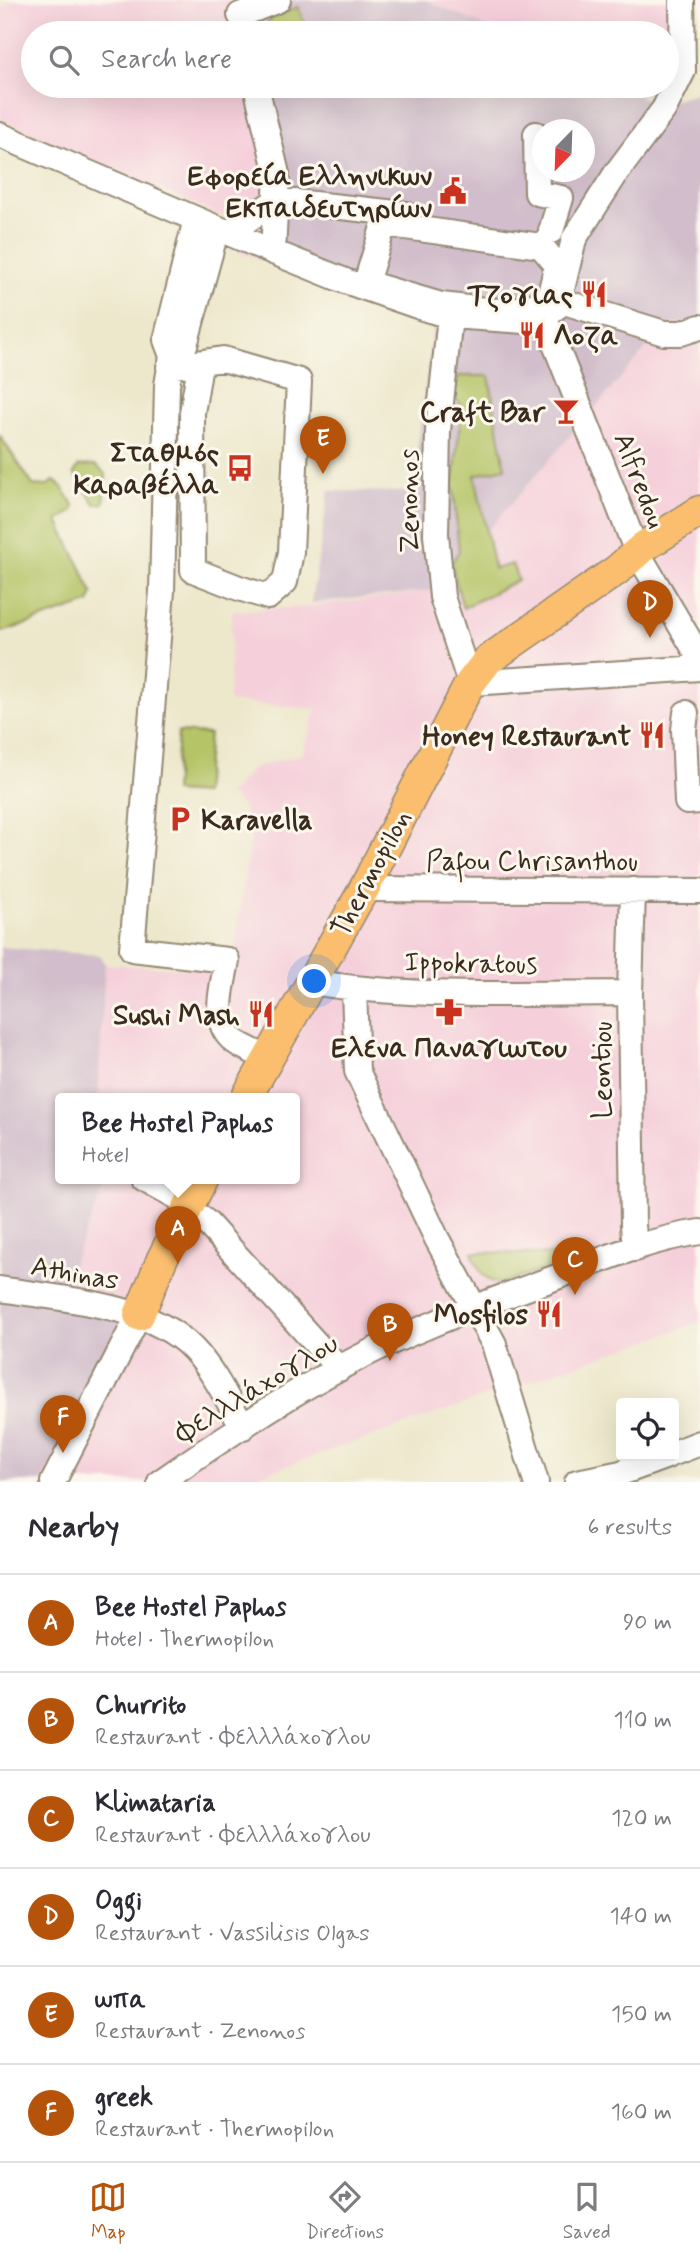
<!DOCTYPE html>
<html lang="en">
<head>
<meta charset="utf-8">
<style>
  body { margin:0; font-family:Mynerve,sans-serif; background:#f7f7f7; color:#2b2b33 }
  .controls { position:absolute; right:21px; bottom:21px; display:grid; overflow:hidden; border-radius:7px; box-shadow:0 7px 28px #0002 }
  .controls button { width:63px; height:63px; display:grid; place-items:center; padding:0; border:0; border-bottom:2px solid #e1e1e2; background:#fff; color:#2b2b33; font:35px sans-serif }
  .compass { position:absolute; left:532px; top:119px; width:63px; height:63px; border-radius:50%; background:#fff; box-shadow:0 7px 28px #0002; rotate:203deg }
  .you { position:absolute; left:315px; top:982px; width:24px; height:24px; margin:-18px; border:5px solid #fff; border-radius:50%; background:#1a73e8; box-shadow:0 0 0 10px #1a73e833 }
  .badge { display:grid; place-items:center; width:46px; height:46px; border-radius:50%; background:#b45309; color:#fff; font-size:23px; font-weight:700 }
  .pin { position:absolute; translate:-50% -58px; filter:drop-shadow(0 2px 4px #0008) }
  .pin::after { content:''; position:absolute; top:37px; width:24px; height:21px; background:inherit; clip-path:polygon(0 0,100% 0,50% 100%) }
  .popup { position:absolute; left:55px; top:1093px; width:245px; height:91px; box-sizing:border-box; display:grid; place-content:center; border-radius:7px; background:#fff; filter:drop-shadow(0 2px 5px #0005); font-size:23px; white-space:nowrap; color:#7c7c81 }
  .popup b { font-size:26px; color:#2b2b33 }
  .popup::after { content:''; position:absolute; left:50%; top:100%; margin-left:-14px; border:14px solid transparent; border-top-color:#fff }
  .list { margin:0; padding:0; list-style:none }
  h2 { display:flex; justify-content:space-between; align-items:center; height:91px; margin:0; padding:0 28px; font-size:30px }
  h2 small { font-size:23px; font-weight:400; color:#7c7c81 }
  .list li { display:grid; grid-template-columns:46px 1fr auto; gap:21px; align-items:center; box-sizing:border-box; height:98px; padding:0 28px; border-top:2px solid #e1e1e2 }
  .list b { display:block; font-size:26px; white-space:nowrap }
  .list p { margin:0; font-size:23px; white-space:nowrap; color:#7c7c81 }
  .list em { font-size:23px; font-style:normal; color:#7c7c81 }
  .icon { flex:none; width:38px; height:38px; fill:none; stroke:currentColor; stroke-width:2; stroke-linecap:round; stroke-linejoin:round }
  .map { position:relative; flex:none; width:700px; height:1482px; overflow:hidden }
  .search { position:absolute; background:#fff; box-shadow:0 7px 28px #0002; left:21px; right:21px; top:21px; height:77px; display:flex; align-items:center; gap:18px; box-sizing:border-box; padding:0 24px; border-radius:38px; color:#7c7c81; font-size:26px }
  .sheet { height:679px; background:#fff }
  nav { display:flex; justify-content:space-around; align-items:center; box-sizing:border-box; height:98px; border-top:2px solid #e1e1e2; background:#fff; font-size:19px; color:#7c7c81 }
  nav a { display:grid; justify-items:center; gap:4px }
  nav .on { color:#b45309 }
  .map>svg:first-child { display:block }
  .built { fill:#f5cfda }
  .industrial { fill:#d1bdcb; fill-rule:evenodd }
  .green { fill:#b5c466; stroke:#787742; stroke-width:2 }
  .lines { fill:none; stroke-linecap:round; stroke-linejoin:round }
  .minor-casing { stroke:#948975; stroke-width:28 }
  .major-casing { stroke:#948975; stroke-width:33 }
  .minor { stroke:#fff; stroke-width:24 }
  .major { stroke:#fabe6e; stroke-width:30 }
  .labels { text-anchor:middle; stroke-width:6; stroke-linejoin:round; paint-order:stroke }
  .poi-label { font-size:28px; font-weight:bold; fill:#3b2a1e; stroke:#fbf7ec; text-anchor:end }
  .street-label { font-size:28px; fill:#3b2a1e; stroke:#fbf7ec }
</style>
</head>
<body>
<div class="map">
<svg width="700" height="1482" viewBox="0 0 700 1482">
  <rect width="100%" height="100%" fill="#fbf7ec"/>
  <filter id="ink" filterUnits="userSpaceOnUse"><feTurbulence type="fractalNoise" baseFrequency=".0143" numOctaves="2"/><feDisplacementMap in="SourceGraphic" scale="14" xChannelSelector="R" yChannelSelector="G"/><feConvolveMatrix kernelMatrix="1 2 1 2 8 2 1 2 1" color-interpolation-filters="sRGB"/></filter>
  <filter id="wash" filterUnits="userSpaceOnUse"><feTurbulence type="fractalNoise" baseFrequency=".00686" numOctaves="4" result="noise"/><feDisplacementMap in="SourceGraphic" scale="28" xChannelSelector="R" yChannelSelector="G"/><feGaussianBlur stdDeviation="1.57" result="paint"/><feColorMatrix in="noise" values="0 0 0 0 0 0 0 0 0 0 0 0 0 0 0 0 0 1.4 0 .05"/><feComposite in="paint" operator="in"/></filter>
  <g filter="url(#wash)">
    <rect width="100%" height="100%" fill="#ede8cc"/>
    <path class="built" d="M14 0H254L231 9 237 33H33V86H250L273 178 272 261 239 253 233 221 0 119V9Z
      M425 0H672V73L667 84V33H500Z
      M700 320V1322L260 1475 253 1482H41L49 1466 59 1293 108 1178H295V1098L98 1097 105 964 231 971 251 834 242 805 229 794 255 767 302 754 317 709 229 702 232 611 304 607 436 590 667 325Z"/>
    <path class="industrial" d="M254 0H425L500 33H237L231 9Z
      M250 86H617L657 104 700 92V320L667 325 436 590 311 603 329 491 412 492 433 326 272 261 273 178ZM542 130H584V172H542Z
      M0 947 100 955 105 964 98 1097 100 1098H61V1178H108L60 1293 126 1312 41 1482H0Z"/>
    <path class="green" d="M298 7 308 33H264L263 29 272 17Z
      M459 376H489L505 468 475 475 494 569 512 564 518 580 463 608 451 564 459 551 453 485 462 407 453 395Z
      M0 436 33 485 46 486 54 481 61 486 74 505 73 511 58 521 93 593 89 603 3 632 0 630Z
      M95 465 106 474 104 503 95 504 74 473 79 466Z
      M178 732 209 734 204 794 174 792Z
      M472 1252 585 1256 500 1284C481 1280 479 1269 472 1252Z"/>
  </g>
  <g filter="url(#ink)">
    <g class="lines">
      <defs>
        <path id="minor" d="M240 15 278 0
          M256 86 277 174 273 252
          M536 134 537 193 561 198 551 231
          M0 135 273 252 345 281 423 308 450 316 525 321 544 316 558 306 574 239 617 172 664 109 683 71 682 0
          M277 200 405 214
          M196 219 166 340 172 356 167 385 162 591 132 949 227 960C224 982 212 1017 229 1036 237 1046 256 1052 267 1058
          M384 224 541 246 557 265 549 298 529 308 494 311 441 305 366 283Z
          M228 233 277 200
          M561 301 664 333H681L700 327
          M450 316 438 431 436 534 442 597 470 683 700 668
          M544 316 637 552 700 658
          M172 356 185 345 217 228
          M169 367 223 359 299 381 291 552 285 582 268 597 239 588 193 570 192 413 200 364
          M686 713 684 730 687 802 700 801
          M364 889 700 891
          M633 890 630 993 633 1225 635 1249
          M311 982C415 999 524 993 630 993
          M354 989 357 1071 437 1239 494 1344 536 1482
          M143 1178 190 1204
          M188 1208 206 1222 339 1369
          M0 1289C60 1299 149 1303 193 1349 214 1371 228 1401 243 1427
          M674 1453 700 1443
          M53 1482 139 1315
          M160 1482C217 1442 277 1402 339 1368 407 1331 481 1305 554 1278 601 1260 650 1239 700 1232
          M577 1482 621 1473 667 1456"/>
        <path id="major" d="M246 1098 364 889 470 683 488 660 617 570 643 547 700 511
          M139 1315 162 1259 203 1178"/>
      </defs>
      <use href="#minor" class="minor-casing"/>
      <use href="#major" class="major-casing"/>
      <use href="#minor" class="minor"/>
      <use href="#major" class="major"/>
    </g>
  </g>
  <defs>
    <symbol id="civic-bare" viewBox="-9 -9 18 18"><path d="M-.6-6.5H3V-4.5H.6V-3L4-1V1h2V6H-6V1h2V-1L-.6-3ZM-1.2 2.5V6h2.4V2.5Z" fill="#c8321e" stroke="#fbf7ec" stroke-width="2.5" paint-order="stroke"/></symbol>
    <symbol id="restaurant-bare" viewBox="-9 -9 18 18"><path d="M-5-6h1v4h1v-4h1v4h1v-4h1v5L-1.5 .5V6h-2V.5L-5-1ZM5-6V6H3V1.5H1.5Q1.5-4 5-6Z" fill="#c8321e" stroke="#fbf7ec" stroke-width="2.5" paint-order="stroke"/></symbol>
    <symbol id="bar-bare" viewBox="-9 -9 18 18"><path d="M-6-5H6L.8 .8V4.5H3.5V6h-7V4.5H-.8V.8Z" fill="#c8321e" stroke="#fbf7ec" stroke-width="2.5" paint-order="stroke"/></symbol>
    <symbol id="bus-bare" viewBox="-9 -9 18 18"><path d="M-5-6H5V4H4V6H2V4H-2V6H-4V4H-5ZM-3.5-4V0h7V-4ZM-3.5 1.2v1.5H-2V1.2ZM2 1.2v1.5H3.5V1.2Z" fill="#c8321e" stroke="#fbf7ec" stroke-width="2.5" paint-order="stroke"/></symbol>
    <symbol id="parking-bare" viewBox="-9 -9 18 18"><path d="M-3.5-5.5H1a3.5 3.5 0 0 1 0 7H-1V5.5H-3.5ZM-1-3.4V-.6H.8a1.4 1.4 0 0 0 0-2.8Z" fill="#c8321e" stroke="#fbf7ec" stroke-width="2.5" paint-order="stroke"/></symbol>
    <symbol id="pharmacy-bare" viewBox="-9 -9 18 18"><path d="M-2-6h4v4h4v4h-4v4h-4v-4h-4v-4h4Z" fill="#c8321e" stroke="#fbf7ec" stroke-width="2.5" paint-order="stroke"/></symbol>
  </defs>
  <g fill-rule="evenodd">
    <use href="#civic-bare" x="434" y="172" width="38" height="38"/>
    <use href="#restaurant-bare" x="575" y="275" width="38" height="38"/>
    <use href="#restaurant-bare" x="513" y="316" width="38" height="38"/>
    <use href="#bar-bare" x="547" y="392" width="38" height="38"/>
    <use href="#bus-bare" x="221" y="449" width="38" height="38"/>
    <use href="#restaurant-bare" x="633" y="716" width="38" height="38"/>
    <use href="#parking-bare" x="161" y="800" width="38" height="38"/>
    <use href="#pharmacy-bare" x="430" y="993" width="38" height="38"/>
    <use href="#restaurant-bare" x="242" y="995" width="38" height="38"/>
    <use href="#restaurant-bare" x="530" y="1295" width="38" height="38"/>
  </g>
  <g class="labels">
    <g class="poi-label">
      <text x="432" y="185">Εφορεία Ελληνικων<tspan x="432" dy="32">Εκπαιδευτηρίων</tspan></text>
      <text x="573" y="304">Τζογιας</text>
      <text x="553" y="345" text-anchor="start">Λοζα</text>
      <text x="545" y="421">Craft Bar</text>
      <text x="219" y="462">Σταθμός<tspan x="219" dy="32">Καραβέλλα</tspan></text>
      <text x="631" y="745">Honey Restaurant</text>
      <text x="201" y="829" text-anchor="start">Karavella</text>
      <text x="240" y="1024">Sushi Mash</text>
      <text x="449" y="1057" text-anchor="middle">Ελενα Παναγιωτου</text>
      <text x="528" y="1324">Mosfilos</text>
    </g>
    <g class="street-label">
      <text transform="translate(641 480) rotate(69)" y="10">Alfredou</text>
      <text transform="translate(408 501) rotate(-90)" y="10">Zenonos</text>
      <text x="532" y="870">Pafou Chrisanthou</text>
      <text transform="translate(370 873) rotate(-62)" y="10">Thermopilon</text>
      <text transform="translate(471 962) rotate(1)" y="10">Ippokratous</text>
      <text transform="translate(601 1070) rotate(-90)" y="10">Leontiou</text>
      <text transform="translate(75 1272) rotate(10)" y="10">Athinas</text>
      <text transform="translate(256 1387) rotate(-31)" y="10">Φελλλάχογλου</text>
    </g>
  </g>
</svg>
<div class="controls">
<button><svg class="icon" aria-label="locate" viewBox="0 0 24 24"><circle cx="12" cy="12" r="6"/><path d="M12 2v4M12 18v4M2 12h4M18 12h4"/></svg></button>
</div>
<svg class="compass" viewBox="-18 -18 36 36"><path d="M0-13l5 13h-10z" fill="#e53935"/><path d="M0 13l5-13h-10z" fill="#7c7c81"/></svg>
<div class="you"></div>
<div class="pin badge" style="left:178px;top:1264px">A</div>
<div class="popup"><b>Bee Hostel Paphos</b>Hotel</div>
<div class="pin badge" style="left:390px;top:1361px">B</div>
<div class="pin badge" style="left:575px;top:1295px">C</div>
<div class="pin badge" style="left:650px;top:638px">D</div>
<div class="pin badge" style="left:323px;top:474px">E</div>
<div class="pin badge" style="left:63px;top:1453px">F</div>
<div class="search"><svg class="icon" aria-label="search" viewBox="0 0 24 24"><circle cx="10" cy="10" r="6"/><path d="M15 15l6 6"/></svg>Search here</div>
</div>
<section class="sheet">
<h2>Nearby<small>6 results</small></h2>
<ul class="list">
<li><span class="badge">A</span><div><b>Bee Hostel Paphos</b><p>Hotel · Thermopilon</p></div><em>90 m</em></li>
<li><span class="badge">B</span><div><b>Churrito</b><p>Restaurant · Φελλλάχογλου</p></div><em>110 m</em></li>
<li><span class="badge">C</span><div><b>Klimataria</b><p>Restaurant · Φελλλάχογλου</p></div><em>120 m</em></li>
<li><span class="badge">D</span><div><b>Oggi</b><p>Restaurant · Vassilisis Olgas</p></div><em>140 m</em></li>
<li><span class="badge">E</span><div><b>ωπα</b><p>Restaurant · Zenonos</p></div><em>150 m</em></li>
<li><span class="badge">F</span><div><b>greek</b><p>Restaurant · Thermopilon</p></div><em>160 m</em></li>
</ul>
</section>
<nav>
<a class="on"><svg class="icon" aria-label="map" viewBox="0 0 24 24"><path d="M3 6l6-2 6 2 6-2v14l-6 2-6-2-6 2zM9 4v14M15 6v14"/></svg>Map</a>
<a><svg class="icon" aria-label="directions" viewBox="0 0 24 24"><path d="M12 3l9 9-9 9-9-9zM9 14v-3h6M13 9l2 2-2 2"/></svg>Directions</a>
<a><svg class="icon" aria-label="saved" viewBox="0 0 24 24"><path d="M7 4h10v16l-5-4-5 4z"/></svg>Saved</a>
</nav>
</body>
</html>
